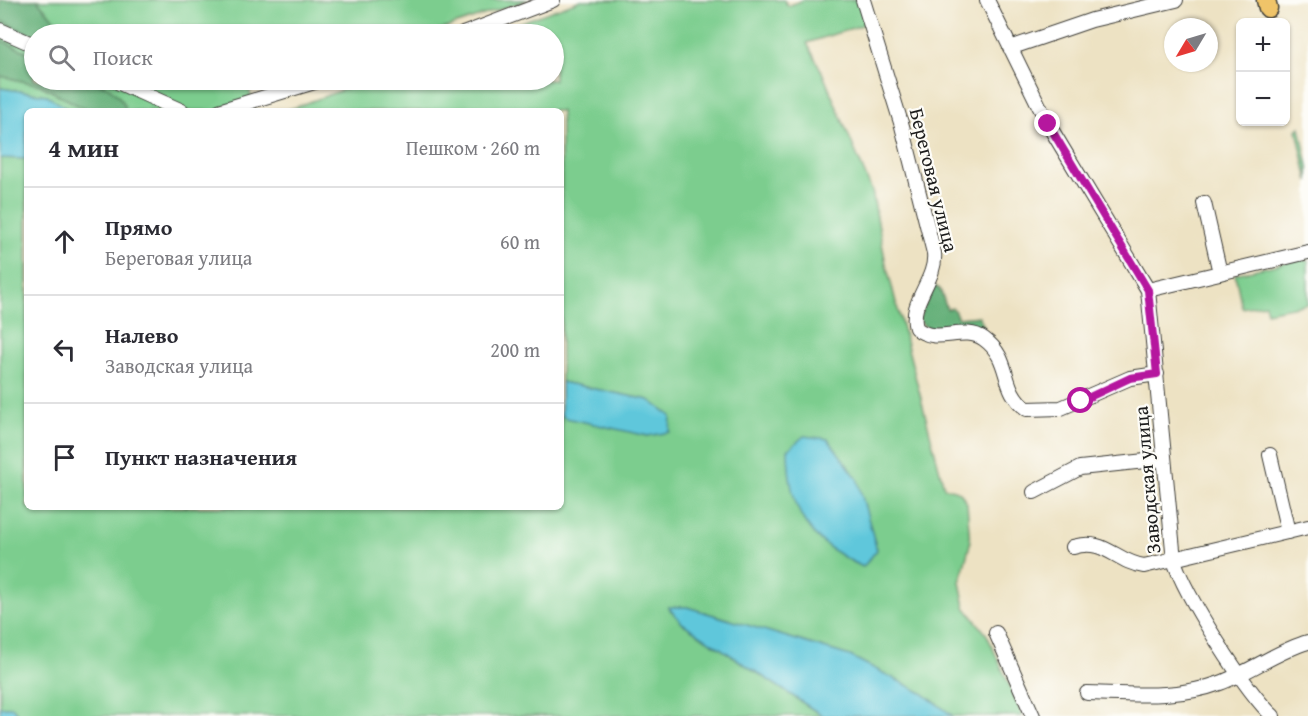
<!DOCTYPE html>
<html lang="ru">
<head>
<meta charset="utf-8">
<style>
  body { margin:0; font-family:"Gentium Book Plus",serif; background:#f7f7f7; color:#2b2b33 }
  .controls { position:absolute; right:18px; top:18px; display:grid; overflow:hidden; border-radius:9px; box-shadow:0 2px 4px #0004 }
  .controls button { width:54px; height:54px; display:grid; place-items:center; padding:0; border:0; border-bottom:2px solid #e1e1e2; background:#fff; color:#2b2b33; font:30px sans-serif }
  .compass { position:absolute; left:1164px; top:18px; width:54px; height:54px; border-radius:50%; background:#fff; box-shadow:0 2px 4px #0004; rotate:232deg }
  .stop { position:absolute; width:18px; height:18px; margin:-14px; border:4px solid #b5179e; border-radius:50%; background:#fff }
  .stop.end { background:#b5179e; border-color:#fff; box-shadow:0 2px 6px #0008 }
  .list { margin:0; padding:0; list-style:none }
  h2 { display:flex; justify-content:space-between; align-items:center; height:78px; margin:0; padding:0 24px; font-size:26px }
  h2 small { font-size:20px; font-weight:400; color:#7c7c81 }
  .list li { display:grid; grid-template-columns:39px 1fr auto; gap:18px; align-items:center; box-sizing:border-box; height:108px; padding:0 24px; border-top:2px solid #e1e1e2 }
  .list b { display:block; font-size:22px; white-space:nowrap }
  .list p { margin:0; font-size:20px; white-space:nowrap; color:#7c7c81 }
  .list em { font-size:20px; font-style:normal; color:#7c7c81 }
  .icon { flex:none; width:33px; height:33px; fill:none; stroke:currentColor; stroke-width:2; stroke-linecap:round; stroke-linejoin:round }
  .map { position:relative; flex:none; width:1308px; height:716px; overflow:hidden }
  .search { position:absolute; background:#fff; box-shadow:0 2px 4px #0004; left:24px; top:24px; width:540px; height:66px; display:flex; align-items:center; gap:15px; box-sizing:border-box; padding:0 21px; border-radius:33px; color:#7c7c81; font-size:22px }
  .panel { position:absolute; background:#fff; box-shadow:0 2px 4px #0004; left:24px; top:108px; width:540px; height:402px; border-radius:9px }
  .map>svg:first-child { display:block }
  .green { fill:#7ccd8e; stroke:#4c7455; stroke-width:1.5 }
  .forest { fill:#65b079; stroke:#40664a; stroke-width:1.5 }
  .water { fill:#5ec7db; stroke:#3d727c; stroke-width:1.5 }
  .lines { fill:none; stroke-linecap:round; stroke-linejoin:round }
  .minor-casing { stroke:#3b3a35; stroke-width:16 }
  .major-casing { stroke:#3b3a35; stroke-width:21 }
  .minor { stroke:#fff; stroke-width:14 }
  .major { stroke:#f0c469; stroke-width:18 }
  .route { stroke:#b5179e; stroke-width:8 }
  .labels { text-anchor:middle; stroke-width:4.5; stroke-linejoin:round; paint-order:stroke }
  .street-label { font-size:20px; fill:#1c1c1c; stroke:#fdfcf7 }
</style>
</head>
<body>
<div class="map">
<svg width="1308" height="716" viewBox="0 0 1308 716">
  <rect width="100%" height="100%" fill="#fdfcf7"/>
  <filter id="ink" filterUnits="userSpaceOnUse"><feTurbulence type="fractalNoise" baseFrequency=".0167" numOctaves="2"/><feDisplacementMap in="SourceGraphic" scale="12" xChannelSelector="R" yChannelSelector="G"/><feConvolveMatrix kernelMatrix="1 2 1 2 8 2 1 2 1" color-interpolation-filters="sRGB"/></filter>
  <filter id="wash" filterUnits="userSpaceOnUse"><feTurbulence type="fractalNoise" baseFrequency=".008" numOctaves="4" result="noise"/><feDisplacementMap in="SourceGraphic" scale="24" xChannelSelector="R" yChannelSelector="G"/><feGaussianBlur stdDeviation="1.35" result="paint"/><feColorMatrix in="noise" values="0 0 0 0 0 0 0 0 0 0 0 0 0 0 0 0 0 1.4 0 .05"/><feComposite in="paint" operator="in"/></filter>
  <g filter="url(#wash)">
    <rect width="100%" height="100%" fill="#ede2c3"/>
    <path class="green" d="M37 0H528L427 34H67Z
      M581 0H784L788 6 803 0H859L868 23 807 43 822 72 872 191 886 264 944 487 960 492 967 503 970 544 960 582 965 607 987 635 1023 716H953L922 693 850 656 687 607 669 608 682 623 823 716H19L12 707H0V158L27 159V507H561V415L648 436 649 400 561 382V111H285L369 80H554V34H489Z
      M0 20 34 36V55L0 40Z
      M0 76 40 85 89 111H70L46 95 0 88Z
      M92 80H279L249 89 255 111H123L125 106 104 85Z
      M1300 127 1308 167V181L1297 130Z
      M1301 259 1308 261V304L1267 312 1265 304 1242 308 1235 274Z"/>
    <path class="forest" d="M0 0H37L67 34 34 36 0 20Z
      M0 40 34 55V80C67 80 108 72 125 106L123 111H89L40 85 0 76Z
      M934 286 940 289 947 309 953 308 958 318 979 316 984 327 933 334 918 320Z"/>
    <path class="water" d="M0 88 46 95 70 111H27V159L0 158Z
      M561 382 649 400 671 416 670 432 648 436 566 418 561 415Z
      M804 436 828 439 857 478 877 550 863 567C807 541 789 512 788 450Z
      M668 607H687L850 656 922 693 953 716H823L682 623Z
      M0 707H12L19 716H0Z"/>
  </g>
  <g filter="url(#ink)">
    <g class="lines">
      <defs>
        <path id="minor" d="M863 0 902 126 934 253C937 280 908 302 916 328 937 346 963 324 984 339 1013 360 999 389 1027 409L1061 408 1130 378 1157 374
          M987 0 1048 124 1148 290 1174 560C1184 594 1247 693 1273 716
          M0 30 34 45
          M463 34 553 0
          M1010 48 1092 20 1176 0
          M113 80 182 111
          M219 111 321 80
          M1204 203 1220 273
          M1148 290 1308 252
          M1270 455 1288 532
          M1034 492 1080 468 1164 459
          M1073 547C1105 537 1115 562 1144 566L1308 527
          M996 633 1033 716
          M1087 693C1131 694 1178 699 1220 683 1250 672 1277 651 1308 642"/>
        <path id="major" d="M1266 0 1268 8"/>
      </defs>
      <use href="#minor" class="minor-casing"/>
      <use href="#major" class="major-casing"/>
      <use href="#minor" class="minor"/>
      <use href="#major" class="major"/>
    </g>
  </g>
  <g class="lines" filter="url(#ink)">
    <path class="route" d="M1048 124 1148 290 1157 374 1130 378 1081 401"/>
  </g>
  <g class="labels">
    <g class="street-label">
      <text transform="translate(934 180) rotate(76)" y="7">Береговая улица</text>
      <text transform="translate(1147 480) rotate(-95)" y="7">Заводская улица</text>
    </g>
  </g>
</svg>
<div class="controls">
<button>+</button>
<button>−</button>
</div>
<svg class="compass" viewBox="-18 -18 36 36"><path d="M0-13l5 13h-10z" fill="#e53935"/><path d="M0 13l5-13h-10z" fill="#7c7c81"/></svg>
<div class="stop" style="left:1081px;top:401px"></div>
<div class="stop end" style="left:1048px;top:124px"></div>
<div class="search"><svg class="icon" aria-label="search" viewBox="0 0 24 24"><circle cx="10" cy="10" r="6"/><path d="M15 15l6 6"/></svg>Поиск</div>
<section class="panel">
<h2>4 мин<small>Пешком · 260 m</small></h2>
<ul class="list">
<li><svg class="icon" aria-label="ahead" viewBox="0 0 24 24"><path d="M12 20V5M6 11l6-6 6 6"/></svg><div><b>Прямо</b><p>Береговая улица</p></div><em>60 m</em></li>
<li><svg class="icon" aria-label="left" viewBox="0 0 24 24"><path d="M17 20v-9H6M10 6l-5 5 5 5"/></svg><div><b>Налево</b><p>Заводская улица</p></div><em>200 m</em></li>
<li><svg class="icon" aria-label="arrive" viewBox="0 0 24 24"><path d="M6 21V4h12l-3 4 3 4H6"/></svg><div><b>Пункт назначения</b></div></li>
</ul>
</section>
</div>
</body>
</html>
